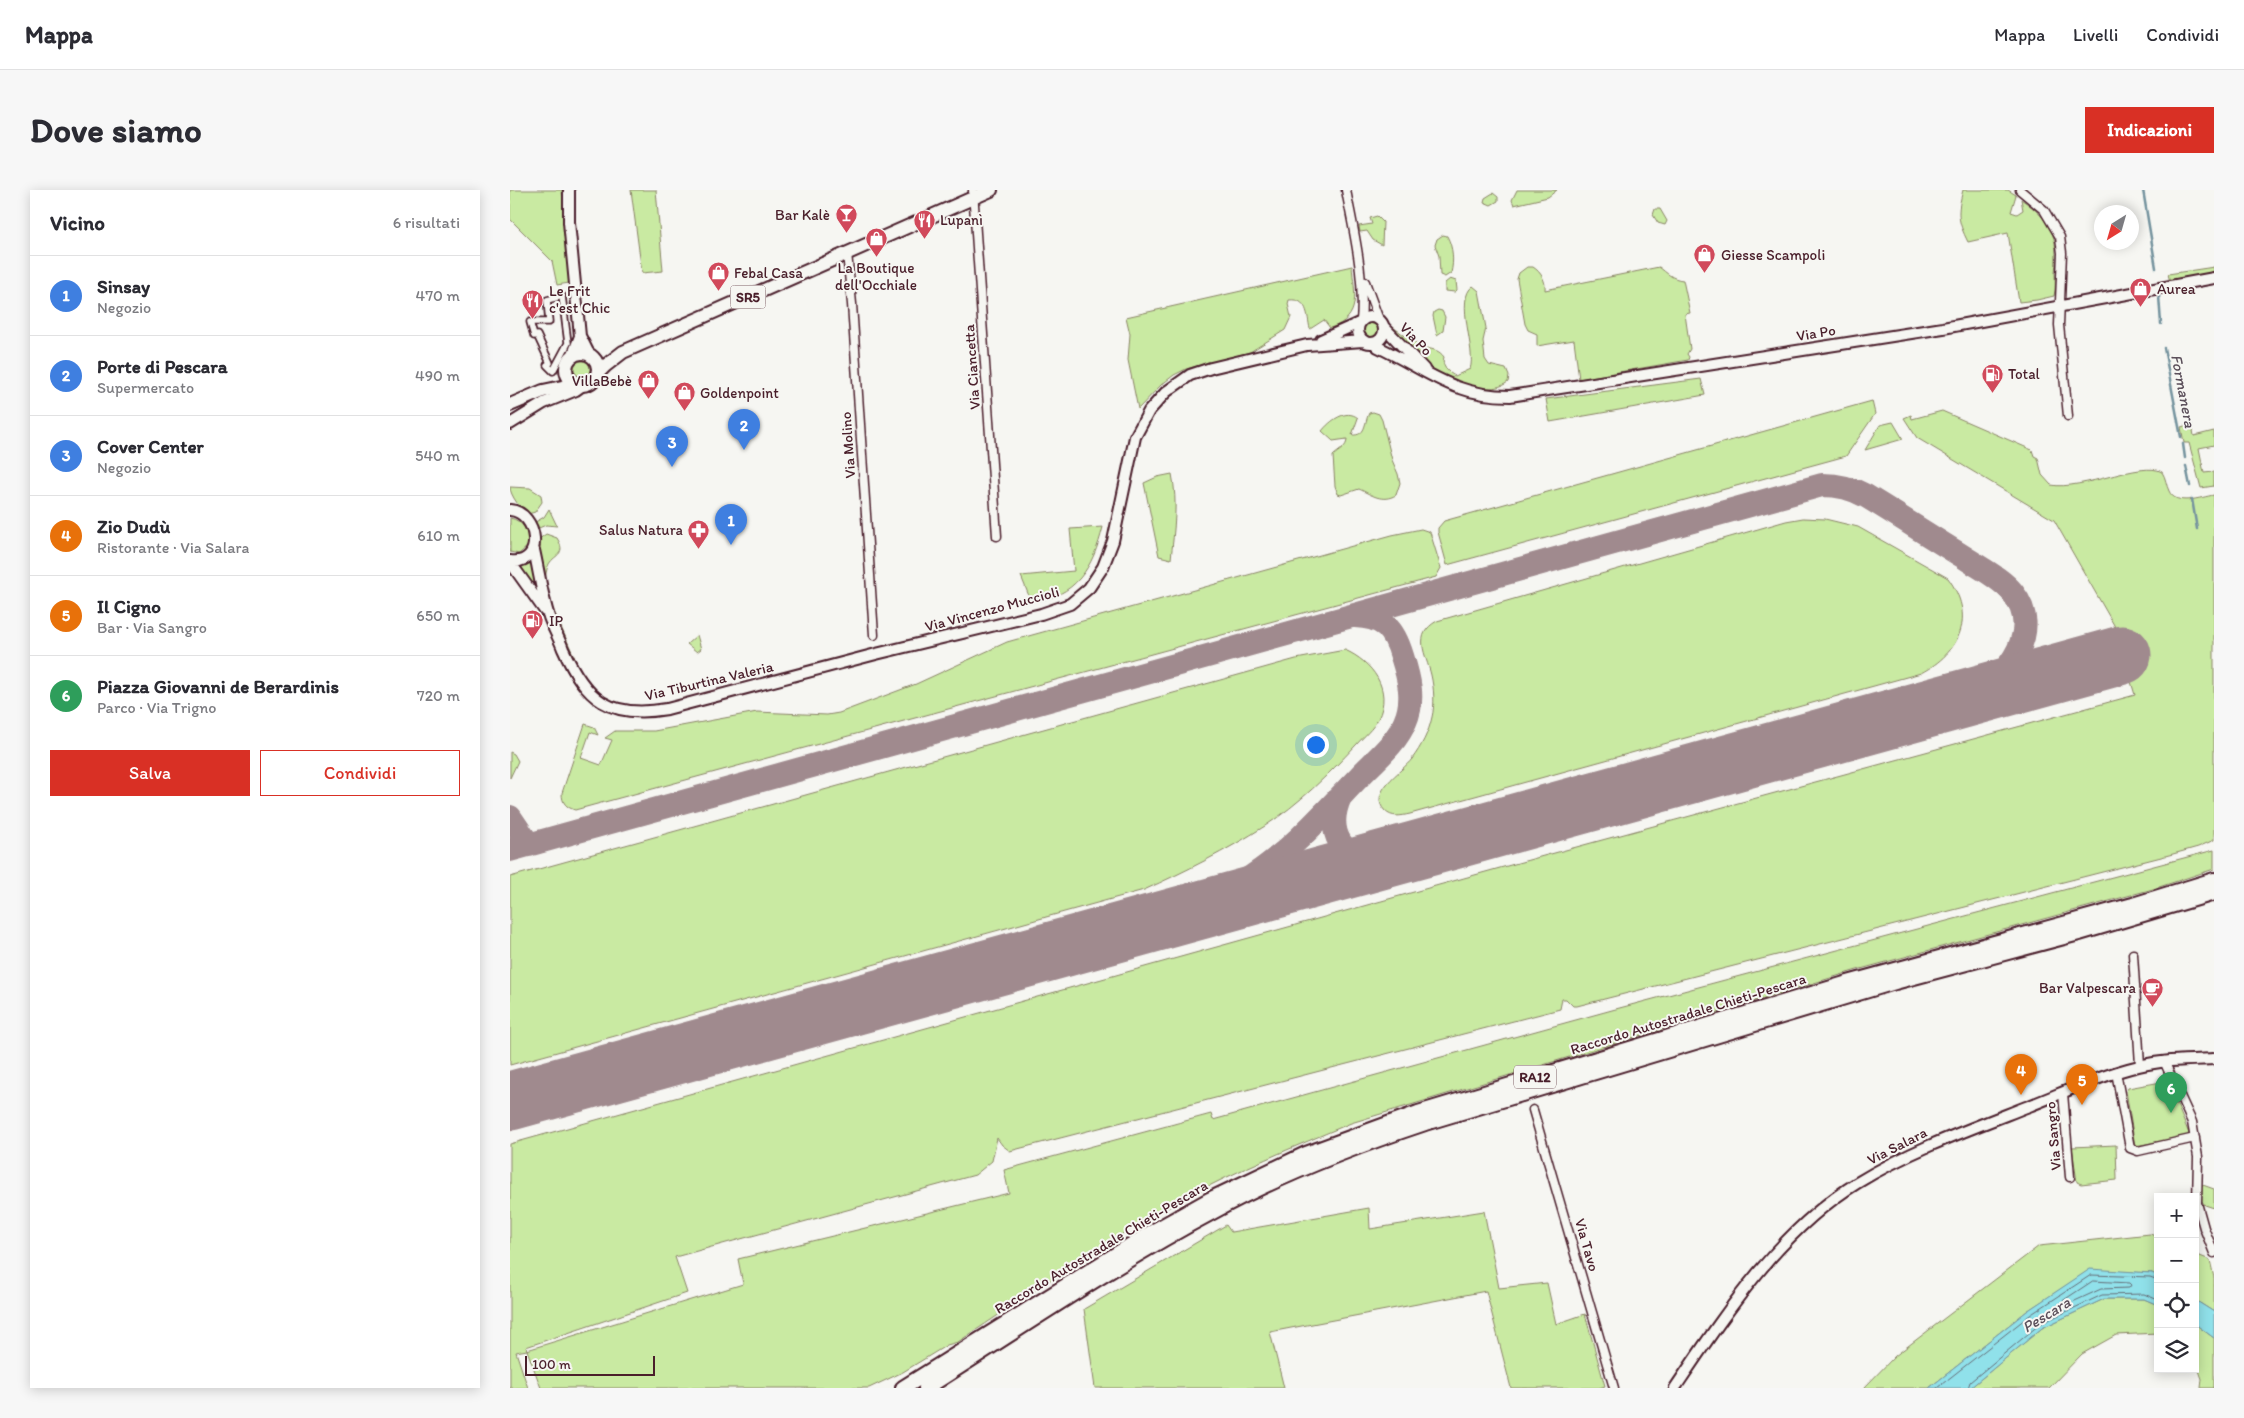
<!DOCTYPE html>
<html lang="it">
<head>
<meta charset="utf-8">
<style>
  body { margin:0; font-family:Itim,sans-serif; background:#f7f7f7; color:#2b2b33 }
  .controls { position:absolute; right:15px; bottom:15px; display:grid; overflow:hidden; border-radius:0px; box-shadow:0 2px 12px #0003 }
  .controls button { width:45px; height:45px; display:grid; place-items:center; padding:0; border:0; border-bottom:1px solid #e1e1e2; background:#fff; color:#2b2b33; font:25px sans-serif }
  .compass { position:absolute; left:1584px; top:15px; width:45px; height:45px; border-radius:50%; background:#fff; box-shadow:0 2px 12px #0003; rotate:217deg }
  .scale { position:absolute; left:15px; bottom:12px; width:130px; box-sizing:border-box; padding-left:5px; border:2px solid #4a1f2b; border-top:0; font-size:14px; line-height:18px; white-space:nowrap; color:#4a1f2b; -webkit-text-stroke:4px #f6f6f2; paint-order:stroke }
  .you { position:absolute; left:805px; top:554px; width:18px; height:18px; margin:-12px; border:4px solid #fff; border-radius:50%; background:#1a73e8; box-shadow:0 0 0 8px #1a73e833 }
  .badge { display:grid; place-items:center; width:32px; height:32px; border-radius:50%; background:#d93025; color:#fff; font-size:16px; font-weight:700 }
  .pin { position:absolute; translate:-50% -41px; filter:drop-shadow(0 1px 2px #0008) }
  .pin::after { content:''; position:absolute; top:26px; width:18px; height:15px; background:inherit; clip-path:polygon(0 0,100% 0,50% 100%) }
  .list { margin:0; padding:0; list-style:none }
  h2 { display:flex; justify-content:space-between; align-items:center; height:65px; margin:0; padding:0 20px; font-size:21px }
  h2 small { font-size:16px; font-weight:400; color:#7c7c81 }
  .list li { display:grid; grid-template-columns:32px 1fr auto; gap:15px; align-items:center; box-sizing:border-box; height:80px; padding:0 20px; border-top:1px solid #e1e1e2 }
  .list b { display:block; font-size:19px; white-space:nowrap }
  .list p { margin:0; font-size:16px; white-space:nowrap; color:#7c7c81 }
  .list em { font-size:16px; font-style:normal; color:#7c7c81 }
  .actions { display:flex; gap:10px; padding:15px 20px }
  .actions a { flex:1; padding:11px 0; border:1px solid #d93025; border-radius:0px; text-align:center; font-size:18px; color:#d93025 }
  .actions .main { background:#d93025; color:#fff }
  .icon { flex:none; width:28px; height:28px; fill:none; stroke:currentColor; stroke-width:2; stroke-linecap:round; stroke-linejoin:round }
  .map { position:relative; flex:none; width:1704px; height:1198px; overflow:hidden; border-radius:0px }
  header { display:flex; align-items:center; gap:30px; box-sizing:border-box; height:70px; padding:0 25px; background:#fff; border-bottom:1px solid #e1e1e2 }
  header strong { font-size:24px }
  nav { display:flex; gap:28px; margin-inline-start:auto; font-size:18px }
  .intro { display:flex; align-items:center; justify-content:space-between; box-sizing:border-box; height:120px; padding:0 30px }
  h1 { margin:0; font-size:35px }
  .button { padding:12px 22px; border-radius:0px; background:#d93025; color:#fff; font-size:18px; font-weight:700 }
  main { display:flex; gap:30px; padding:0 30px }
  aside { flex:1; background:#fff; border-radius:0px; box-shadow:0 2px 12px #0003 }
  .map>svg:first-child { display:block }
  .green { fill:#c9eaa2; stroke:#8a8466 }
  .water { fill:#90e1ea; stroke:#74939e }
  .lines { fill:none; stroke-linecap:round; stroke-linejoin:round }
  .shore { stroke:#666d77; stroke-width:1 }
  .stream { stroke:#74939e; stroke-width:2.5 }
  .taxiway { stroke:#a08a8e; stroke-width:24 }
  .runway { stroke:#a08a8e; stroke-width:59 }
  .pedestrian-casing { stroke:#4a1f2b; stroke-width:9 }
  .minor-casing { stroke:#4a1f2b; stroke-width:11 }
  .tertiary-casing { stroke:#4a1f2b; stroke-width:14 }
  .primary-casing { stroke:#4a1f2b; stroke-width:16 }
  .motorway-casing { stroke:#4a1f2b; stroke-width:18 }
  .pedestrian { stroke:#f6f6f2; stroke-width:5.5 }
  .minor { stroke:#f6f6f2; stroke-width:8 }
  .tertiary { stroke:#f6f6f2; stroke-width:10 }
  .primary { stroke:#f6f6f2; stroke-width:12 }
  .motorway { stroke:#f6f6f2; stroke-width:14 }
  .labels { text-anchor:middle; stroke-width:4; stroke-linejoin:round; paint-order:stroke }
  .shield { fill:#f6f6f2; stroke:#7e6067; stroke-width:1 }
  .shield-label { font-size:14px; font-weight:bold; fill:#4a1f2b }
  .poi-label { font-size:15px; fill:#4a1f2b; stroke:#f6f6f2; text-anchor:start }
  .street-label { font-size:15px; fill:#4a1f2b; stroke:#f6f6f2 }
  .water-label { font-size:16px; font-style:italic; fill:#5c505b; stroke:#f6f6f2 }
</style>
</head>
<body>
<header>
<strong>Mappa</strong>
<nav><a>Mappa</a><a>Livelli</a><a>Condividi</a></nav>
</header>
<div class="intro"><h1>Dove siamo</h1><a class="button">Indicazioni</a></div>
<main>
<aside>
<h2>Vicino<small>6 risultati</small></h2>
<ul class="list">
<li><span class="badge" style="background:#3f7fe0">1</span><div><b>Sinsay</b><p>Negozio</p></div><em>470 m</em></li>
<li><span class="badge" style="background:#3f7fe0">2</span><div><b>Porte di Pescara</b><p>Supermercato</p></div><em>490 m</em></li>
<li><span class="badge" style="background:#3f7fe0">3</span><div><b>Cover Center</b><p>Negozio</p></div><em>540 m</em></li>
<li><span class="badge" style="background:#e8710a">4</span><div><b>Zio Dudù</b><p>Ristorante · Via Salara</p></div><em>610 m</em></li>
<li><span class="badge" style="background:#e8710a">5</span><div><b>Il Cigno</b><p>Bar · Via Sangro</p></div><em>650 m</em></li>
<li><span class="badge" style="background:#2e9e5b">6</span><div><b>Piazza Giovanni de Berardinis</b><p>Parco · Via Trigno</p></div><em>720 m</em></li>
</ul>
<div class="actions"><a class="main">Salva</a><a>Condividi</a></div>
</aside>
<div class="map">
<svg width="1704" height="1198" viewBox="0 0 1704 1198">
  <rect width="100%" height="100%" fill="#f6f6f2"/>
  <filter id="ink" filterUnits="userSpaceOnUse"><feTurbulence type="fractalNoise" baseFrequency=".02" numOctaves="2"/><feDisplacementMap in="SourceGraphic" scale="10" xChannelSelector="R" yChannelSelector="G"/><feConvolveMatrix kernelMatrix="1 2 1 2 8 2 1 2 1" color-interpolation-filters="sRGB"/></filter>
  <g filter="url(#ink)">
    <path class="green" d="M0 0H52L59 93 47 95 42 71 0 29Z
      M121 0H146L153 81 132 83Z
      M1007 0H1047L1038 7 1004 15 1002 10Z
      M1453 0H1498L1506 5 1501 22 1507 24 1513 20 1511 9C1541 30 1549 46 1545 82 1545 90 1546 98 1544 106L1527 110 1509 112 1498 43 1458 52C1447 30 1447 23 1453 0Z
      M983 3 988 7V11L981 15 974 12 975 8Z
      M1145 19H1150L1157 31 1155 35 1148 33 1143 25Z
      M867 26 873 32 872 55 863 50 857 41 850 42 849 36 862 34 860 28Z
      M933 45 937 46C943 57 944 71 941 83L935 87 930 85 929 66 925 55 927 49Z
      M842 76C844 102 853 128 820 138L814 130 800 139C797 125 798 108 779 110L778 114 781 127 775 140 740 162 676 179 664 185 651 195 628 219 618 170 620 144 616 127Z
      M1017 77H1023C1031 82 1036 91 1035 100L1149 77C1157 83 1162 89 1173 90L1180 123 1175 124 1180 159 1177 164 1179 167 1178 170 1069 189 1064 150 1027 156V144L1018 140 1015 134 1007 89 1009 83Z
      M1704 77V84L1660 92 1658 84Z
      M940 89 946 91 947 100 945 102 935 101V93Z
      M963 96 969 101 976 138 973 151 975 169 979 175 996 179 999 186 998 192C990 198 983 198 973 198 931 196 902 162 876 133 892 142 899 151 917 158 924 160 929 160 934 167 931 175 937 182 945 186L960 179C967 161 944 109 963 96Z
      M928 120 932 121 935 127 933 141 927 145 923 126 924 122Z
      M852 140a8 8 0 1 1 16 0a8 8 0 1 1-16 0Z
      M64 179a8 8 0 1 1 16 0a8 8 0 1 1-16 0Z
      M1191 189 1195 205 1040 232 1036 209Z
      M1362 211 1365 224 1336 266 937 375 928 342V338L934 331Z
      M1432 221 1522 260 1524 266 1528 268 1532 285 1541 295C1571 301 1633 270 1652 282 1656 288 1656 295 1659 301 1666 317 1691 307 1704 305V650L1688 657 1663 664 1067 816H1063L1056 809H1052L1050 819 500 961 492 955 487 948 482 971 465 985 165 1067 177 1103 16 1157 17 1160 233 1094 228 1069 499 1003 494 980 701 924 703 930 1102 820 1704 660V679L1643 699 1347 780 841 933C784 957 727 980 672 1010 594 1051 521 1104 448 1152L437 1155 393 1182 359 1198H31L17 1160 6 1162 18 1198H0V954L1015 671 1625 505 1604 435 1544 330 1407 248 1394 228 1401 225 1402 229Z
      M863 222 869 224 872 230 882 270 888 284 890 293 886 305C872 313 862 305 849 299L831 305 828 304 825 296 823 266C829 260 837 258 837 249L823 251 812 241C820 231 836 218 848 228L842 245C856 246 854 234 859 223Z
      M1383 232 1393 249 1355 260 1370 235Z
      M1682 234 1684 246 1704 241V255L1689 258 1694 283 1704 282V296L1691 298 1679 253H1674L1671 237Z
      M662 284C668 313 664 340 661 369L649 366 634 293 647 287Z
      M0 297 20 298 31 305 32 312 25 322 18 324C11 320 0 305 0 297Z
      M39 319 47 336 36 335 24 340 22 334 34 327Z
      M0 328C13 330 20 344 18 356L9 364 0 362Z
      M1293 328 1315 329 1348 337 1438 388C1466 426 1451 462 1411 483L900 624C891 626 882 628 875 621 857 602 892 582 902 569 911 557 919 542 922 527 925 515 924 498 921 485 916 464 902 445 927 431L1276 331Z
      M593 337C583 377 566 408 521 411L511 386 564 381 560 339Z
      M911 339 920 342 931 378 926 387 65 620C56 617 52 613 52 603L75 534 84 537 88 545 80 542 71 568 91 575 102 550 95 548 105 541H144L247 522 317 525 329 523 406 494 497 452 882 345Z
      M36 344 47 348C58 366 43 364 38 376 35 384 35 393 35 401L71 482C53 444 21 393 28 350Z
      M22 370 31 407 8 376Z
      M187 445 191 459 187 462 177 454Z
      M835 460C862 472 883 499 868 529 863 539 853 547 846 555 818 585 789 614 755 636 716 661 676 681 634 700L0 875V687L786 469Z
      M0 562 4 564 8 571 0 588Z
      M1657 891 1680 946 1625 956 1616 901 1618 898Z
      M1606 955 1607 990 1571 994 1567 992 1562 957Z
      M1690 994 1704 999V1018L1695 1015 1690 1009Z
      M859 1018 860 1039 974 1021 989 1098 1037 1093 1046 1134 1075 1124 1095 1196 1089 1198H1001L976 1101 760 1142 774 1198H585L574 1119 716 1035 721 1042Z
      M1640 1044 1648 1047V1086L1642 1083 1580 1080 1517 1121 1419 1198H1354L1385 1166 1529 1056Z
      M1685 1064 1700 1070 1704 1088V1122L1685 1110Z
      M1594 1109H1634L1648 1115V1143L1606 1145 1572 1164 1539 1198H1460L1532 1138Z
      M1685 1134 1704 1148V1198H1691L1692 1189 1685 1169Z"/>
    <path class="water" d="M1580 1079 1642 1083 1648 1086V1115L1634 1109H1594L1532 1138 1460 1198H1419L1517 1121Z
      M1685 1110 1704 1122V1148L1685 1134Z"/>
    <g class="lines">
      <path class="shore" d="M1583 1091 1619 1093 1621 1095 1619 1098 1591 1099 1556 1115 1553 1114V1111Z
        M1427 1198 1520 1125 1581 1085 1640 1087 1648 1090
        M1458 1198 1460 1192 1530 1134 1592 1105 1634 1104 1648 1110"/>
      <path class="stream" d="M1633 0 1646 78
        M1649 106 1651 134
        M1654 158 1671 247
        M1673 254 1675 268
        M1676 276 1680 296
        M1682 309 1687 339"/>
      <path class="taxiway" d="M830 607C815 641 831 671 870 670
        M0 627 19 655
        M0 660 1312 295C1329 295 1342 298 1356 306 1389 326 1421 347 1454 367 1470 378 1491 388 1503 403 1533 441 1499 484 1466 504
        M652 730C684 717 716 705 744 685 784 658 816 621 849 587 865 570 886 554 895 532 905 510 899 488 892 466 884 439 874 427 845 426"/>
      <path class="runway" d="M0 911 1612 465"/>
      <defs>
        <path id="pedestrian" d="M52 106 58 153 43 181 37 175 40 173 27 145 24 146 20 132H39L37 110Z"/>
        <path id="minor" d="M463 0 487 346
          M836 0C844 43 855 87 851 131
          M1510 0 1534 20 1550 47 1552 63 1549 135 1558 226
          M337 63 342 114 364 445
          M855 92 869 130
          M1623 764 1630 875
          M1654 871 1682 932 1688 967 1687 1013 1694 1038 1704 1063
          M1606 882 1620 958 1628 961 1685 948
          M1553 903 1560 987
          M1023 920 1104 1198"/>
        <path id="tertiary" d="M59 0V32L70 146 80 166
          M848 140a13 13 0 1 1 26 0a13 13 0 1 1-26 0Z
          M874 137 914 179
          M811 150 849 133
          M864 153 868 157C917 180 942 206 1000 206L1433 138 1704 88
          M62 167 70 146
          M0 234 34 213 66 200 73 195
          M0 320C28 322 36 376 0 371
          M24 360C29 382 32 405 39 427 43 438 49 448 53 459 76 510 99 529 157 519L366 464 531 424 560 414 579 398 593 377 603 351 625 247 639 221 656 202 680 185 701 178 797 155 853 151
          M0 372 35 421
          M1165 1198C1215 1124 1269 1041 1347 993 1401 960 1460 939 1519 916 1555 902 1591 885 1629 876 1653 870 1679 870 1704 869"/>
        <path id="primary" d="M56 179a16 16 0 1 1 32 0a16 16 0 1 1-32 0Z
          M87 184 95 176 113 162 481 0
          M0 215 33 201 66 194"/>
        <path id="motorway" d="M393 1198 642 1042 699 1010 796 964 908 923 1338 793 1623 715 1704 690
          M416 1198C512 1137 606 1073 706 1020 772 984 843 957 915 933L1385 792 1569 743 1704 703"/>
      </defs>
      <use href="#pedestrian" class="pedestrian-casing"/>
      <use href="#minor" class="minor-casing"/>
      <use href="#tertiary" class="tertiary-casing"/>
      <use href="#primary" class="primary-casing"/>
      <use href="#motorway" class="motorway-casing"/>
      <use href="#pedestrian" class="pedestrian"/>
      <use href="#minor" class="minor"/>
      <use href="#tertiary" class="tertiary"/>
      <use href="#primary" class="primary"/>
      <use href="#motorway" class="motorway"/>
    </g>
  </g>
  <defs>
    <symbol id="bar-pin" viewBox="-11 -11 22 30"><path d="M0 17L-7.5 6A9.5 9.5 0 1 1 7.5 6Z" fill="#d1495b" stroke="#f6f6f2"/><path d="M-6-5H6L.8 .8V4.5H3.5V6h-7V4.5H-.8V.8Z" fill="#fff"/></symbol>
    <symbol id="restaurant-pin" viewBox="-11 -11 22 30"><path d="M0 17L-7.5 6A9.5 9.5 0 1 1 7.5 6Z" fill="#d1495b" stroke="#f6f6f2"/><path d="M-5-6h1v4h1v-4h1v4h1v-4h1v5L-1.5 .5V6h-2V.5L-5-1ZM5-6V6H3V1.5H1.5Q1.5-4 5-6Z" fill="#fff"/></symbol>
    <symbol id="shop-pin" viewBox="-11 -11 22 30"><path d="M0 17L-7.5 6A9.5 9.5 0 1 1 7.5 6Z" fill="#d1495b" stroke="#f6f6f2"/><path d="M-5-2.5h2.3a2.7 3.5 0 0 1 5.4 0H5L5.5 6h-11ZM-1.5-2.5h3a1.5 2.3 0 0 0-3 0Z" fill="#fff"/></symbol>
    <symbol id="fuel-pin" viewBox="-11 -11 22 30"><path d="M0 17L-7.5 6A9.5 9.5 0 1 1 7.5 6Z" fill="#d1495b" stroke="#f6f6f2"/><path d="M-5.5-6h7V0h2V4h1.3V-2.5L3-4.5l.8-.8L6-3V5H2.5V1h-1V6h-7ZM-4.2-4.7v3.2H.2V-4.7Z" fill="#fff"/></symbol>
    <symbol id="pharmacy-pin" viewBox="-11 -11 22 30"><path d="M0 17L-7.5 6A9.5 9.5 0 1 1 7.5 6Z" fill="#d1495b" stroke="#f6f6f2"/><path d="M-2-6h4v4h4v4h-4v4h-4v-4h-4v-4h4Z" fill="#fff"/></symbol>
    <symbol id="cafe-pin" viewBox="-11 -11 22 30"><path d="M0 17L-7.5 6A9.5 9.5 0 1 1 7.5 6Z" fill="#d1495b" stroke="#f6f6f2"/><path d="M-5.5-4.5H6V0H3Q3 3.5 0 3.5H-2.5Q-5.5 3.5-5.5 0ZM3-3.2v2h1.7v-2ZM-6 4.5H4V6H-6Z" fill="#fff"/></symbol>
  </defs>
  <g fill-rule="evenodd">
    <use href="#bar-pin" x="324" y="12" width="25" height="34"/>
    <use href="#restaurant-pin" x="402" y="18" width="25" height="34"/>
    <use href="#shop-pin" x="354" y="36" width="25" height="34"/>
    <use href="#shop-pin" x="1182" y="52" width="25" height="34"/>
    <use href="#shop-pin" x="196" y="70" width="25" height="34"/>
    <use href="#shop-pin" x="1618" y="86" width="25" height="34"/>
    <use href="#restaurant-pin" x="10" y="98" width="25" height="34"/>
    <use href="#fuel-pin" x="1470" y="172" width="25" height="34"/>
    <use href="#shop-pin" x="126" y="178" width="25" height="34"/>
    <use href="#shop-pin" x="162" y="190" width="25" height="34"/>
    <use href="#pharmacy-pin" x="176" y="328" width="25" height="34"/>
    <use href="#fuel-pin" x="10" y="418" width="25" height="34"/>
    <use href="#cafe-pin" x="1630" y="786" width="25" height="34"/>
  </g>
  <g class="labels">
    <g class="shield">
      <rect x="220.5" y="95.5" width="35" height="23" rx="4"/>
      <rect x="1004" y="875.5" width="42" height="23" rx="4"/>
    </g>
    <g class="shield-label">
      <text x="238" y="112">SR5</text>
      <text x="1025" y="892">RA12</text>
    </g>
    <g class="poi-label">
      <text x="320" y="30" text-anchor="end">Bar Kalè</text>
      <text x="430" y="35">Lupanì</text>
      <text x="1211" y="70">Giesse Scampoli</text>
      <text x="366" y="83" text-anchor="middle">La Boutique<tspan x="366" dy="17">dell'Occhiale</tspan></text>
      <text x="224" y="88">Febal Casa</text>
      <text x="1647" y="104">Aurea</text>
      <text x="39" y="106">Le Frit<tspan x="39" dy="17">c'est Chic</tspan></text>
      <text x="1498" y="189">Total</text>
      <text x="122" y="196" text-anchor="end">VillaBebè</text>
      <text x="190" y="208">Goldenpoint</text>
      <text x="173" y="345" text-anchor="end">Salus Natura</text>
      <text x="39" y="436">IP</text>
      <text x="1626" y="803" text-anchor="end">Bar Valpescara</text>
    </g>
    <g class="street-label">
      <text transform="translate(1306 143) rotate(-9)" y="5">Via Po</text>
      <text transform="translate(906 149) rotate(47)" y="5">Via Po</text>
      <text transform="translate(462 177) rotate(-94)" y="5">Via Ciancetta</text>
      <text transform="translate(338 255) rotate(-94)" y="5">Via Molino</text>
      <text transform="translate(482 419) rotate(-15)" y="5">Via Vincenzo Muccioli</text>
      <text transform="translate(199 491) rotate(-13)" y="5">Via Tiburtina Valeria</text>
      <text transform="translate(1178 824) rotate(-17)" y="5">Raccordo Autostradale Chieti-Pescara</text>
      <text transform="translate(1543 946) rotate(-95)" y="5">Via Sangro</text>
      <text transform="translate(1387 956) rotate(-27)" y="5">Via Salara</text>
      <text transform="translate(1077 1055) rotate(74)" y="5">Via Tavo</text>
      <text transform="translate(591 1057) rotate(-31)" y="5">Raccordo Autostradale Chieti-Pescara</text>
    </g>
    <g class="water-label">
      <text transform="translate(1674 201) rotate(79)" y="6">Formanera</text>
      <text transform="translate(1536 1124) rotate(-32)" y="6">Pescara</text>
    </g>
  </g>
</svg>
<div class="controls">
<button>+</button>
<button>−</button>
<button><svg class="icon" aria-label="locate" viewBox="0 0 24 24"><circle cx="12" cy="12" r="6"/><path d="M12 2v4M12 18v4M2 12h4M18 12h4"/></svg></button>
<button><svg class="icon" aria-label="layers" viewBox="0 0 24 24"><path d="M12 4l9 5-9 5-9-5zM3 14l9 5 9-5"/></svg></button>
</div>
<svg class="compass" viewBox="-18 -18 36 36"><path d="M0-13l5 13h-10z" fill="#e53935"/><path d="M0 13l5-13h-10z" fill="#7c7c81"/></svg>
<div class="scale">100 m</div>
<div class="you"></div>
<div class="pin badge" style="left:221px;top:355px;background:#3f7fe0">1</div>
<div class="pin badge" style="left:234px;top:260px;background:#3f7fe0">2</div>
<div class="pin badge" style="left:162px;top:277px;background:#3f7fe0">3</div>
<div class="pin badge" style="left:1511px;top:905px;background:#e8710a">4</div>
<div class="pin badge" style="left:1572px;top:915px;background:#e8710a">5</div>
<div class="pin badge" style="left:1661px;top:923px;background:#2e9e5b">6</div>
</div>
</main>
</body>
</html>
